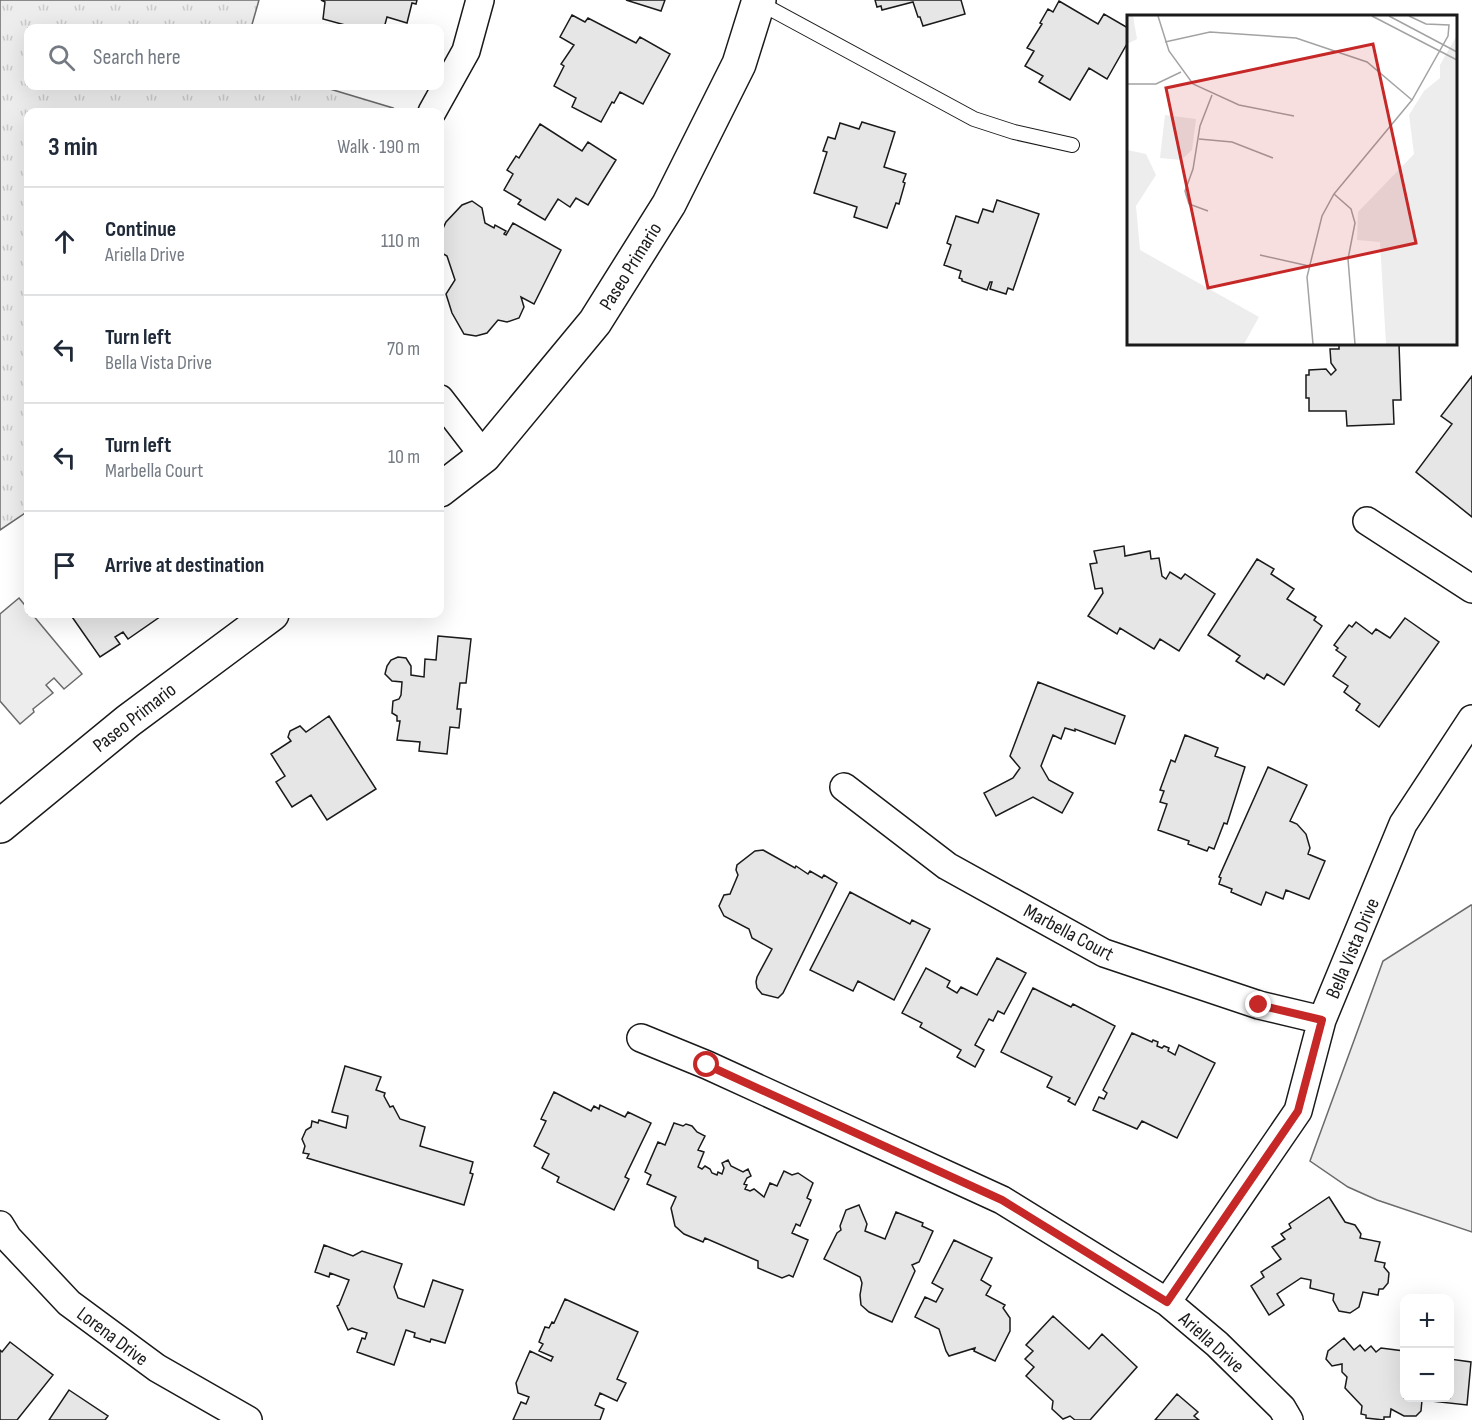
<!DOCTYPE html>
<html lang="en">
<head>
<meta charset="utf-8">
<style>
  body { margin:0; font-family:"Sofia Sans Condensed",sans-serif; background:#f6f6f7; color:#1f2937 }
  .controls { position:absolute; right:18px; bottom:18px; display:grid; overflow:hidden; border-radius:12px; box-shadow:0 6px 24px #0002 }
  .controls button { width:54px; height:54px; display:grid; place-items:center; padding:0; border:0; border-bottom:2px solid #e0e1e3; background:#fff; color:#1f2937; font:30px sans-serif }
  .stop { position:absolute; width:18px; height:18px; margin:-14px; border:4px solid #c62828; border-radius:50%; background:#fff }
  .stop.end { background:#c62828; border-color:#fff; box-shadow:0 2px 6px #0008 }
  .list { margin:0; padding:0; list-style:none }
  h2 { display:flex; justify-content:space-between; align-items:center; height:78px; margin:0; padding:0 24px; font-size:26px }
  h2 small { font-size:20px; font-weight:400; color:#747a83 }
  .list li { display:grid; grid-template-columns:39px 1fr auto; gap:18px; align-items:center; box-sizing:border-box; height:108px; padding:0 24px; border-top:2px solid #e0e1e3 }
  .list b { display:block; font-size:22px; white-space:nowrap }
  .list p { margin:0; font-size:20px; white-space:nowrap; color:#747a83 }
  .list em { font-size:20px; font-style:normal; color:#747a83 }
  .icon { flex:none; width:33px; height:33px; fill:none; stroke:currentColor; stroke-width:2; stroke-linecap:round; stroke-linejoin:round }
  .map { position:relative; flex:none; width:1472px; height:1420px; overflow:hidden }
  .search { position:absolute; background:#fff; box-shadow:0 6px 24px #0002; left:24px; top:24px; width:420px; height:66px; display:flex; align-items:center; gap:15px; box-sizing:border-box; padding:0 21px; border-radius:12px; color:#747a83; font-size:22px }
  .panel { position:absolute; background:#fff; box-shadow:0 6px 24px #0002; left:24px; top:108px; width:420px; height:510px; border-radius:12px }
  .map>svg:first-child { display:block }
  .grass { fill:url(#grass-tufts); stroke:#6a6a6a; stroke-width:1.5 }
  .built { fill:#ededed; stroke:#6a6a6a; stroke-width:1.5 }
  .building { fill:#e6e6e6; stroke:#1a1a1a; stroke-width:1.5 }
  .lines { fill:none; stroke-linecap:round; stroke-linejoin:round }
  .lane-casing { stroke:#1a1a1a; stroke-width:16 }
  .street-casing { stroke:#1a1a1a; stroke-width:30 }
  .secondary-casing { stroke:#1a1a1a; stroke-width:36 }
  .lane { stroke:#fff; stroke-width:14 }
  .street { stroke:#fff; stroke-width:27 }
  .secondary { stroke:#fff; stroke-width:33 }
  .route { stroke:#c62828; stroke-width:8 }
  .labels { text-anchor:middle; stroke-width:4.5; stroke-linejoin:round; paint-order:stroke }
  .street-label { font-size:20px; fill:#1a1a1a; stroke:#fff }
  .inset-road { fill:none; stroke:#a3a3a3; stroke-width:1.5 }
  .view { fill:#c62828; fill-opacity:0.15; stroke:#c62828; stroke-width:3 }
  .inset-edge { fill:none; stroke:#1a1a1a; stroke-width:3 }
</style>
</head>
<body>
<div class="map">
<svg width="1472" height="1420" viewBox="0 0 1472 1420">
  <defs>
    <pattern id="grass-tufts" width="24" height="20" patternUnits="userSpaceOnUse" patternTransform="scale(1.5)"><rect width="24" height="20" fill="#ededed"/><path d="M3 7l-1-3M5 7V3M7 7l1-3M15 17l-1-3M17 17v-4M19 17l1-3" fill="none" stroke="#cbcbcb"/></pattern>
  </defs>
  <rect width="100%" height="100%" fill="#fff"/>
  <path class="grass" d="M0 0H259L251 28H28V86H320L393 108 390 112H28V511L0 530Z"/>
  <path class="built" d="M19 598 28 609V614H32L82 674 64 689 54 678 46 685 53 693 33 709 34 712 20 724 0 701V614Z
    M1471 905H1472V1232L1377 1200 1348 1187 1310 1161 1383 961Z"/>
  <path class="building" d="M321 0H417L416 4 412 3 407 23 387 17 384 28H356L323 19 325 2Z
    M626 0H665L661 11Z
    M875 0H961L965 14 923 26 920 17H918L913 2 882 10 881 6 877 7Z
    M1059 1 1098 24 1104 14 1128 28V42L1107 79 1089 68 1070 100 1039 82 1043 76 1025 66 1034 51 1027 48 1042 24 1040 23 1048 9 1053 12Z
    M572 15 585 22 588 18 636 43 640 37 670 54 643 104 620 92 614 103 612 102 601 122 572 107 576 98 554 86 564 66 561 64 574 45 560 37Z
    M862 122 895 132 884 167 906 174 903 182 905 183 899 204 896 203 887 228 854 217 857 207 814 193 827 152 823 151 828 137 835 139 840 123 859 129Z
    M540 124 582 151 588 142 616 160 588 205 576 198 570 207 558 199 545 220 518 204 521 200 504 190 513 174 507 170 516 156 519 158Z
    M997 200 1039 214 1013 290 1008 288 1006 294 990 289 992 282H990L987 290 962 281V279L959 278 961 271 944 265 951 245 947 243 956 216 978 223 983 209 993 212Z
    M472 201 482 208 485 223 494 228 495 225 506 231 504 234 506 235 513 223 561 250 534 304 521 297 524 307 519 318 507 322 498 320 487 333 476 336 464 334 452 313 446 294 455 280 447 256 440 252V235L446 222 462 205Z
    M1339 344H1399L1401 400H1393L1394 424 1347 426 1346 411H1309V398H1306V375H1309V370L1326 369 1331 375 1336 370 1331 363 1330 349H1339Z
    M1472 376V517L1416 472 1452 424 1441 416Z
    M1124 546 1125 556 1150 551 1151 559 1159 558 1162 576 1166 579 1170 572 1181 579 1185 574 1215 594 1179 651 1160 639 1154 649 1120 628 1117 634 1088 616 1103 593 1102 588 1095 589 1090 564 1097 563 1094 551Z
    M1257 559 1274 569 1271 574 1294 589 1287 599 1316 617 1314 620 1322 626 1284 685 1267 674 1264 679 1236 661 1240 656 1208 635Z
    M70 614H164L128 639 123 632 115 637 120 644 100 657Z
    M1405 618 1439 642 1379 727 1356 710 1360 704 1344 692 1348 686 1333 676 1346 657 1336 650 1338 648 1334 645 1349 625 1352 627 1356 622 1372 634 1376 629 1390 638Z
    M438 636 471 639 466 683H460L457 709H461L459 728 450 727 447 754 419 751 420 742 397 740 400 721H397V716L392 713 393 701 399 699 401 695 402 682 392 681 385 674 387 666 391 660 398 657 406 658 411 666V675L424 677 425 659 436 660Z
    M1038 682 1125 716 1115 744 1075 729V731L1065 728 1061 739 1053 735 1041 766 1049 780 1073 793 1062 813 1033 797 996 816 984 793 1013 778 1020 768 1010 756Z
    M329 716 376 789 327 820 311 795 292 807 276 782 285 776 271 754 291 741 288 737 290 731 300 726 306 732Z
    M1185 735 1218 748 1215 756 1245 767 1227 824 1224 823 1214 849 1209 847 1207 851 1188 844 1189 841 1158 830 1167 804 1160 802 1164 791 1160 790 1171 760 1175 762Z
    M1268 767 1307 785 1290 821 1297 824 1306 834 1310 848 1308 854 1325 861 1309 899 1286 890 1283 899 1266 892 1261 905 1231 892 1232 889 1219 884 1221 878 1219 877Z
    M763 850 795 868 796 866 808 874 810 871 822 878 824 875 837 883 783 993 778 998 762 994 757 988 756 982 757 977 772 949 752 938 749 929 724 916 719 906 724 895 730 894 738 875 736 870 737 865 755 851Z
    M850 892 910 924 912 920 930 929 894 1000 858 981 853 991 810 970Z
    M997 958 1026 973 1004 1014 998 1011 993 1021 989 1019 975 1045 984 1050 975 1067 957 1057 961 1050 920 1027 922 1023 902 1013 926 968 950 981 947 987 957 993 961 987 977 995Z
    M1033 988 1071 1007 1073 1004 1115 1026 1075 1105 1068 1101 1070 1098 1047 1087 1052 1077 1001 1052Z
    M1132 1033 1152 1042 1153 1040 1158 1042 1157 1046 1162 1048 1164 1046 1169 1048 1168 1051 1175 1055 1179 1045 1215 1063 1177 1138 1142 1121 1137 1129 1093 1110 1099 1097 1104 1099 1107 1093 1103 1090Z
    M345 1066 381 1077 376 1090 385 1093 384 1096 390 1107 393 1106 400 1119 425 1127 420 1146 473 1162 470 1173 473 1174 464 1205 307 1158 309 1154 303 1153 305 1146 302 1139 306 1130 311 1127 312 1121 318 1123 319 1120 346 1128 348 1116 332 1112Z
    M554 1092 591 1111 594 1106 599 1109 600 1105 625 1117 628 1112 651 1123 625 1177 629 1179 614 1210 557 1182 559 1177 542 1168 549 1154 534 1146 546 1121 541 1119Z
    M674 1123 683 1126 686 1124 692 1126 697 1132 705 1136 698 1150 704 1152 698 1167 702 1169 705 1166 710 1169 712 1173 717 1175 718 1172 722 1174 724 1168 722 1163 728 1160 731 1166 743 1172 748 1169 751 1176 747 1178 744 1184 747 1185 745 1189 750 1191 754 1189 764 1197 770 1183 777 1186 784 1171 792 1175 798 1173 813 1183 807 1198 811 1200 800 1226 796 1224 792 1233 808 1240 793 1277 789 1275 782 1278 758 1268V1261L705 1238 703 1242 684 1234 675 1226 671 1208 676 1197 647 1184 651 1175 645 1172 658 1142 665 1145Z
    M1329 1197 1345 1222 1355 1225 1361 1234 1360 1238 1380 1242 1375 1261 1385 1263 1384 1267 1389 1273 1388 1283 1383 1289H1379L1378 1295 1363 1292 1359 1307 1350 1313 1339 1311 1333 1300 1334 1294 1310 1288 1311 1280 1301 1278 1277 1294 1284 1305 1269 1315 1251 1286 1264 1277 1261 1272 1281 1259 1272 1247 1285 1239 1281 1234 1291 1228 1289 1224Z
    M859 1205 867 1224 865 1231 885 1239 896 1212 923 1223 922 1226 933 1231 919 1262 912 1265 915 1271 892 1322 869 1312 861 1305 860 1295 862 1283 860 1277 824 1259 837 1233 841 1230 840 1226 846 1210Z
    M954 1240 992 1258 981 1280 991 1286 986 1295 1005 1305 1003 1308 1010 1318V1331L995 1361 974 1351 975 1348 949 1356 946 1351 939 1329 915 1317 925 1297 936 1302 943 1289 932 1283Z
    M324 1245 353 1256 362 1251 402 1264 394 1287 398 1298 424 1307 433 1280 463 1290 445 1343 431 1339 430 1342 414 1337 415 1333 406 1330 394 1365 357 1352 362 1338 365 1339 367 1333 352 1328 348 1330 337 1306 339 1305 349 1280 330 1273 329 1277 315 1272Z
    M565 1299 638 1332 617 1379 626 1383 617 1401 600 1393 595 1405 604 1409 600 1420H513L521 1402 526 1404 529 1397 518 1393 516 1383 530 1351 551 1361 553 1357 539 1351 543 1344 539 1342 545 1327 549 1328 552 1322 554 1323Z
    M1053 1316 1089 1349 1102 1334 1137 1367 1090 1420H1075L1070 1416 1063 1419 1052 1409 1053 1401 1026 1376 1034 1367 1025 1359 1033 1351 1026 1345Z
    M1344 1338 1354 1350 1360 1345 1365 1351 1371 1346 1376 1352 1381 1348 1404 1351V1398H1450V1359L1471 1362 1467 1405 1422 1400 1421 1411 1416 1416H1404L1391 1409 1390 1417H1384V1420L1366 1418V1415L1361 1414 1362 1406 1345 1388 1347 1377 1342 1372V1364L1332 1366 1326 1359 1328 1351Z
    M10 1342 53 1375 17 1420H0V1350L2 1352Z
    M69 1390 108 1416 105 1420H49Z
    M1177 1394 1198 1412 1194 1416 1199 1420H1155Z"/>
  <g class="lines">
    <defs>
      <path id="lane" d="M758 2 974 119 1014 132 1072 145"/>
      <path id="street" d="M432 112 466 51 480 0
        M440 399 484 456
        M1367 521 1472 589
        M844 787 947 866 1104 953 1259 1005 1322 1020
        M641 1038 707 1065 1002 1200 1167 1302 1217 1344 1282 1408 1289 1420
        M0 1225 8 1238 69 1303 157 1368 248 1420
        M1167 1302 1298 1111 1322 1020 1403 824 1472 719"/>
      <path id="secondary" d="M440 490 484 456 595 322 669 204 739 64 759 0
        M0 826 128 721 272 614"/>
    </defs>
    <use href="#lane" class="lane-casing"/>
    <use href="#street" class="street-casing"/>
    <use href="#secondary" class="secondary-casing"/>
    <use href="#lane" class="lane"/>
    <use href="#street" class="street"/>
    <use href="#secondary" class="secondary"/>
  </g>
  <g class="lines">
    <path class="route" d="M707 1065 1002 1200 1167 1302 1298 1111 1322 1020 1259 1005"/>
  </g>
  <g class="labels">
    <g class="street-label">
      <text transform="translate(630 266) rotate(-58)" y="7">Paseo Primario</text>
      <text transform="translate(134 717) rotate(-38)" y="7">Paseo Primario</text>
      <text transform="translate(1069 932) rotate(28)" y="7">Marbella Court</text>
      <text transform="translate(1352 948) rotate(-67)" y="7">Bella Vista Drive</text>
      <text transform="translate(113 1336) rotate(37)" y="7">Lorena Drive</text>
      <text transform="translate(1212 1342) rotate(42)" y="7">Ariella Drive</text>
    </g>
  </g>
  <g transform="translate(1127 15)">
    <rect width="330" height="330" fill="#fff"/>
    <path d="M330 20V329H259L253 227 230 225 231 197 287 139 282 100 297 76 313 63V50ZM0 135 19 139 29 160 9 191 13 235 132 302 117 329H0Z" fill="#ededed"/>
    <path d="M0 1H6L10 24 0 29Z" fill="#ededed"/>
    <path d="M38 100 69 104 65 135 54 145 33 143Z" fill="#ededed"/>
    <path class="inset-road" d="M31 1 42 36 66 69 112 90 167 101M245 1 330 45M262 1 330 37M38 27 83 17 169 23 240 47 285 85M0 69H29L54 57M72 124 105 127 146 143M207 179 224 194 228 208 221 244 228 329M81 196 62 189 58 176 66 154 73 111 85 80M133 240 182 251M186 329 180 262 195 201 207 179 285 85 321 21 322 10 299 9 282 1"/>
    <path class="view" d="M246 29 289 228 81 273 39 73Z"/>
    <rect width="330" height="330" class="inset-edge"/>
  </g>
</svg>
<div class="controls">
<button>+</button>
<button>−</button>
</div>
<div class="stop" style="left:707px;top:1065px"></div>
<div class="stop end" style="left:1259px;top:1005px"></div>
<div class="search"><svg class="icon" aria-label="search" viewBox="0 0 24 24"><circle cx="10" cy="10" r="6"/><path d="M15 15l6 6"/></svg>Search here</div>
<section class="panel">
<h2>3 min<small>Walk · 190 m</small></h2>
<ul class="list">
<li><svg class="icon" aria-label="ahead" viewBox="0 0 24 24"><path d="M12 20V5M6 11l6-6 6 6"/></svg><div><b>Continue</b><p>Ariella Drive</p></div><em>110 m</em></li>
<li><svg class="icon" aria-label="left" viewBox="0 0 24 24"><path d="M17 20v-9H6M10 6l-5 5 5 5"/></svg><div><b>Turn left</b><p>Bella Vista Drive</p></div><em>70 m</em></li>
<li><svg class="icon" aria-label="left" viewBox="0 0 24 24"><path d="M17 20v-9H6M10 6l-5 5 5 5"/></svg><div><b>Turn left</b><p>Marbella Court</p></div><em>10 m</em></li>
<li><svg class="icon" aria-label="arrive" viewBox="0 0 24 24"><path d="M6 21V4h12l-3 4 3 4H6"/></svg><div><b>Arrive at destination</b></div></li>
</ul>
</section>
</div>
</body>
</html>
